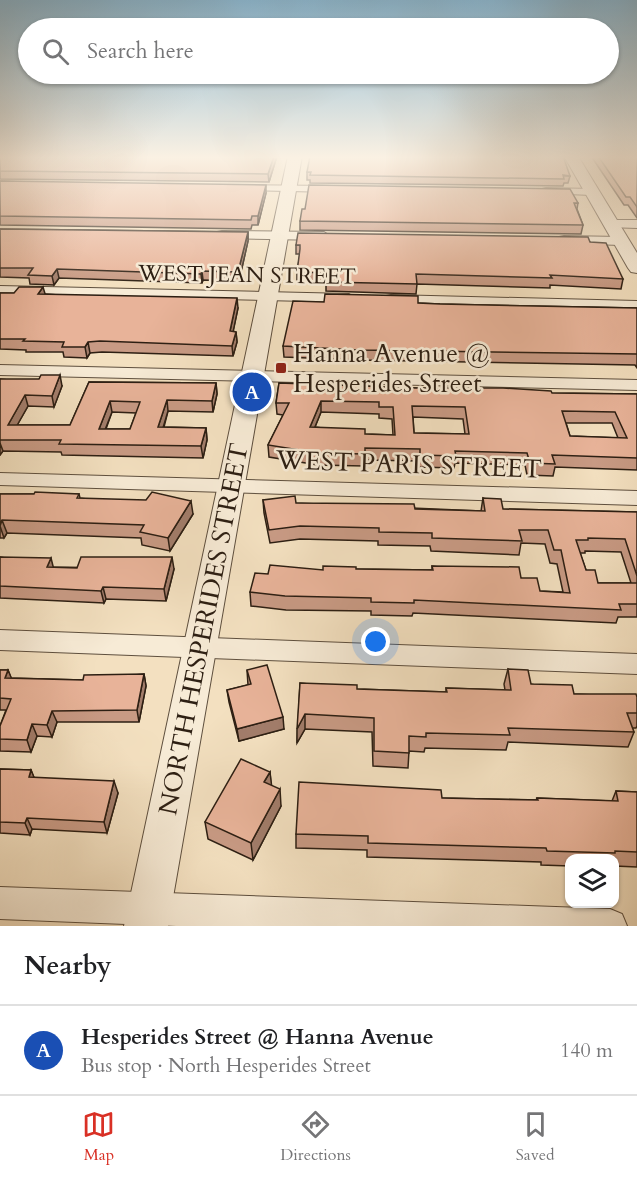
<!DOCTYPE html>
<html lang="en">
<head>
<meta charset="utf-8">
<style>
  body { margin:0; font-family:Cardo,serif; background:#f2f2f2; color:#202124 }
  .controls { position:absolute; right:18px; bottom:18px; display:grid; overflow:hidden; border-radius:12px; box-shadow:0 2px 4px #0004 }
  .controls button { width:54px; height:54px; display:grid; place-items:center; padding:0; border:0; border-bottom:2px solid #e0e0e0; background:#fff; color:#202124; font:30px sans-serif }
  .you { position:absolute; left:376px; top:642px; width:21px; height:21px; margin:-15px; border:4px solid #fff; border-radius:50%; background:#1a73e8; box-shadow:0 0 0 9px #1a73e833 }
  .badge { display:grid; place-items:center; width:39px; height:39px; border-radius:50%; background:#d93025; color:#fff; font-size:20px; font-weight:700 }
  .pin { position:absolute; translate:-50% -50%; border:3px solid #fff; box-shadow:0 2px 6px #0006 }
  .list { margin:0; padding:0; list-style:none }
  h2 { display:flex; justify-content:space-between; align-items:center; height:78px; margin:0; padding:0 24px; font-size:26px }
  h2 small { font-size:20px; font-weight:400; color:#757577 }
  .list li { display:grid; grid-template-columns:39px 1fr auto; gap:18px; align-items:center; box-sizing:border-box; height:90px; padding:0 24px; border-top:2px solid #e0e0e0 }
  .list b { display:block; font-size:22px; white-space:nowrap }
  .list p { margin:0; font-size:20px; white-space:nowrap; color:#757577 }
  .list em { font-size:20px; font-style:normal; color:#757577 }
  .icon { flex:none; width:33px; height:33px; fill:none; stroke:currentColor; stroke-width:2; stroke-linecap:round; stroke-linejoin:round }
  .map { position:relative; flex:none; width:637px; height:926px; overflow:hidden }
  .search { position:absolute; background:#fff; box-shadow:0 2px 4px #0004; left:18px; right:18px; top:18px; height:66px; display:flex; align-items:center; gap:15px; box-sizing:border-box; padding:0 21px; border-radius:33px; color:#757577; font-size:22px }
  .sheet { height:168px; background:#fff }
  nav { display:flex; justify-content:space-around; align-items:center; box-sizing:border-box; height:84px; border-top:2px solid #e0e0e0; background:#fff; font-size:16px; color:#757577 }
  nav a { display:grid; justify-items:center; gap:3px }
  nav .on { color:#d93025 }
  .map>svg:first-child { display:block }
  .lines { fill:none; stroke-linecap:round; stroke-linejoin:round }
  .minor-casing { stroke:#5e4f3e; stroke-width:2 }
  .tertiary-casing { stroke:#5e4f3e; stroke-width:2 }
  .minor { fill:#f7ebd6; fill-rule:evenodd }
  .tertiary { fill:#f7ebd6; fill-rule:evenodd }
  .wall { fill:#c89a84; stroke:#2d1f13; stroke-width:1.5; fill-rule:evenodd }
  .shaded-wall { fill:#a27d6b; stroke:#2d1f13; stroke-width:1.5 }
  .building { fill:#e8b399; stroke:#2d1f13; stroke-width:1.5; fill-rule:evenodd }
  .poi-dot { fill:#8f2418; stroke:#f7ebd6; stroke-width:2 }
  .labels { text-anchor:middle; stroke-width:5; stroke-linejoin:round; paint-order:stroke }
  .far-street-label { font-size:22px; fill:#2d1f13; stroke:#f7ebd6 }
  .poi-label { font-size:26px; fill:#2d1f13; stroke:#f7ebd6; text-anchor:start }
  .street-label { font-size:26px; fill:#2d1f13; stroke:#f7ebd6 }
</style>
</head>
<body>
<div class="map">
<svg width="637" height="926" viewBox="0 0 637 926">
  <rect width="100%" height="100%" fill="#f3e0c0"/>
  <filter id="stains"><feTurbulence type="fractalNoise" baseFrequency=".00333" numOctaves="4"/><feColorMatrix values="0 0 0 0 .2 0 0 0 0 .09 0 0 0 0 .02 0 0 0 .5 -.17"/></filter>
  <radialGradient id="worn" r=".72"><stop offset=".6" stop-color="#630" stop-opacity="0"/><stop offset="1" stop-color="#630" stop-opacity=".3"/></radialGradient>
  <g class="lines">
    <defs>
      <path id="minor" d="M240 185 334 186 340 189 334 192 236 190V186Z
        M546 188 592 189 598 192 592 195 542 193V189Z
        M611 220H637V228L607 227 605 224 607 221Z
        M222 231 324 232 330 236 324 240 217 238 216 235 217 232Z
        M564 236 621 237 627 241 621 245 559 243 558 240 559 237Z
        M0 286 349 294 356 298 349 302 0 294Z
        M391 295 637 301V309L386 302 384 299 386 296Z
        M0 365 637 380V390L0 375Z
        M0 473 637 491V505L0 485Z
        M0 630 637 654V674L0 650Z
        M0 887 610 909 622 914 627 926H176L0 919Z"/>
      <path id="tertiary" d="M288 156H302L168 926H124Z
        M564 156H578L637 253V273L631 272 628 268Z"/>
    </defs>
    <use href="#minor" class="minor-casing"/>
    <use href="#tertiary" class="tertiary-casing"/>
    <use href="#minor" class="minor"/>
    <use href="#tertiary" class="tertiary"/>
  </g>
  <path class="wall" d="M0 156H277L269 182 0 179Z
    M591 156H637V218L628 205H624Z
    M307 172 570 176 568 183H564L563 186 310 183V180H307Z
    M0 181 266 193 258 225H252L251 229 0 225Z
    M578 203 577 209 583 225 581 234 300 230V221Z
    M0 229 248 232V241L239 281 203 280 202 283 59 278 54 285 30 284 29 278 0 277Z
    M590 242 623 279 621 289 550 285V288L417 284 416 294 326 291V283L297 282V272L300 254H296V245Z
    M0 293 45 294 238 308 233 331 236 332 237 342 233 356 102 352 90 353 87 358 64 357 63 352H26V350L0 349Z
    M324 302 418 303 440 304 637 308V368L635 365 358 360 284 357 283 346Z
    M0 379 62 386 54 407 28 406 17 425H70L89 382 216 383 217 394 213 412 168 411 164 427 206 428 207 440 203 458 62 455 61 452 3 451 0 455ZM112 412 136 413 130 429H106Z
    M279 383 552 393 637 394V470L555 467 553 476 527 475 525 465 455 463 454 468 419 467V461L365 460 364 466 318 465 269 457 268 445 283 415 277 414 276 403ZM321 412 379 414V418L392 419 393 435 365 434 315 427ZM413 417 463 419 465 434 414 433ZM566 423H612L618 438 570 436Z
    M0 494H79L80 498 193 514 170 551 142 545 141 538 7 533 4 538H0Z
    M483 498 503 509 637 512V617H618L616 623 413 613 412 616 371 615V611L286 610 251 606 250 592 268 574 323 570 356 569 432 570V566L521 578 540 591 563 592 557 564 550 563 545 544 521 543 519 555 431 551 430 546 378 545V541L300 539 270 543 264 513 263 500 296 503 481 511ZM585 551 621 552 631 583H598L586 570 580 553H585Z
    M0 557 53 567 174 569 166 601 106 599 104 603 0 598Z
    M508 669 531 684 574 694 637 697V726L636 728H632L634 732 628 747 508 742 506 750 425 748 424 752 409 751 408 768 373 766 372 732 305 729 297 743 300 683 357 689 446 692V688L505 690 504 684Z
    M0 670H8L11 678 83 680 144 674 146 686 139 722H57L52 737 37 736 31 752 0 751V726L6 710H0Z
    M247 670 284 729 239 741 229 702 227 690 248 685Z
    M0 769 31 770 34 778 118 793 107 833 32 829 30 835 0 833Z
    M270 772 271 785 281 806 253 860 208 839 205 822Z
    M616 791 637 792V867L615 866V858H570V866L541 865V862L367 857V850L296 848V834L442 798 536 800 537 798 612 801Z"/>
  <path class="shaded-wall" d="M274 156H277L269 182 268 174Z
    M266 185V193L258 225V216Z
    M248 232V241L239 281 238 272Z
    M57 269 59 278 54 285 52 276Z
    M202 271 203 280 202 283 201 274Z
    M43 287 46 297 38 294Z
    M237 298 238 308 231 342 230 331Z
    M236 332 237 342 233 356 232 346Z
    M88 342 90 353 87 358 85 347Z
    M60 375 62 386 54 407 52 396Z
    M216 383 217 394 213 412 212 401Z
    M25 395 28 406 11 436 8 425Z
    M167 400 168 411 160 438 158 427Z
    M110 401 112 412 101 440 99 429Z
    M321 401V412L310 439V427Z
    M206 428 207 440 203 458 201 446Z
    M0 443 3 451 0 455Z
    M191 501 193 514 170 551 168 538Z
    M2 520 7 533 4 538 0 526Z
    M172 557 174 569 166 601 164 589Z
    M51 558 54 570 47 567Z
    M103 587 106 599 104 603 101 591Z
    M8 670 13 682 5 678Z
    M144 674 146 686 139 722 137 710Z
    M52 711 57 722 52 737 47 725Z
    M305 714V729L297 743V729Z
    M283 717 284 729 239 741 237 729Z
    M32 724 37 736 31 752 27 740Z
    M31 770 36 782 29 777Z
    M270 772 272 789 264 782Z
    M114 781 118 793 107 833 104 822Z
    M280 789 281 806 253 860 251 843Z
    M27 818 32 829 30 835 25 823Z"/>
  <path class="building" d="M0 156H274L268 174 0 171Z
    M310 156H563L570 176 563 175 564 179 310 175 311 172H307Z
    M598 156H637V207L630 197H626Z
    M0 181 266 185 258 216H252L251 220 0 216Z
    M309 185 570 189 578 203H574L583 225 300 221 302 209H305Z
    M0 229 248 232 238 272 202 271 201 274 57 269 52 276 28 275 33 268H0Z
    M298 233 588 237 590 242 606 243 623 279 550 275 552 278 416 274 417 284 326 282 327 273 297 272 300 249V245H296Z
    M19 287H43L38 294 237 298 230 331 236 332 232 346 100 341 88 342 85 347H62L64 342 23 341 25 339H0V293H14Z
    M325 294 418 296V303L440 304 637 308V354L359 350 283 346 293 301 324 302Z
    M41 375H60L52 396 25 395 8 425H70L89 382 216 383 212 401 167 400 158 427 206 428 201 446 59 444 61 440H0V379H39ZM110 401 140 402 130 429H99Z
    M279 383 416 388H503L551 391 552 393 637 394V458L552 455 555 464 530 463 527 453 455 451 456 456 420 455V449L365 448V454L318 453 268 445 289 403H276ZM321 401 379 402V407H393L395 435 365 434V429L310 427ZM412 406 465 407 469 434 414 433ZM562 411 615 412 627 438 570 436Z
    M35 492 79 494 77 498 146 500 152 492 191 501 168 538 140 532 144 525 2 520 0 524V494H34Z
    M295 496 296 503 414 504 415 509 485 511 483 498 501 499 503 509 637 512V576L625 539 588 538V540H576L586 570H595L598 583H637V604H619L621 610 414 600V603L371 602V598L285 596 250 592 255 573 268 574 270 565 323 570V566L356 567V569L433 570 432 566 519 567 521 578H537L540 591 570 593 561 550H554L548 530H519L522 541 432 538V533L379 532V528L300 526 269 530 263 500Z
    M0 557 51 558 47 567 77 568 81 557H172L164 589 103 587 101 591 0 586Z
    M267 665 283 717 237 729 227 690 251 684 247 670Z
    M508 669 528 670 531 684 572 685 574 694H636L637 697V713H627L634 732 508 728 510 735 426 733V737L409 736V753L374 751V718L305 714 297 729 300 683 357 685V689L447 692 446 688 511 690Z
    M0 670H8L5 678 83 680 84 675 144 674 137 710 52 711 47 725 32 724 27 740 0 739V726L11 699 0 698Z
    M241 759 270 772 264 782 280 789 251 843 205 822Z
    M0 769 31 770 29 777 114 781 104 822 27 818 25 823 0 822Z
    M299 782 441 790 442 798 538 800 537 798 618 801 616 791 637 792V852L615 851V853L547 851 546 848 368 843V836L296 834Z"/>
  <linearGradient id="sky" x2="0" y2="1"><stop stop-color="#89b8d4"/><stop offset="0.55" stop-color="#faf1e3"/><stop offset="1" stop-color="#faf1e3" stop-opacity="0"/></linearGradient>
  <rect width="637" height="286" fill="url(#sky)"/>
  <rect class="poi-dot" x="275" y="362" width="12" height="12" rx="3"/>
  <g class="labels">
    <g class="far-street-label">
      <text transform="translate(247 274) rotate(1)" y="8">WEST JEAN STREET</text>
    </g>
    <g class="poi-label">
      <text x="293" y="362">Hanna Avenue @<tspan x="293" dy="30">Hesperides Street</tspan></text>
    </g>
    <g class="street-label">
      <text transform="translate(409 464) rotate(2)" y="9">WEST PARIS STREET</text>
      <text transform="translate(203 629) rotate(-79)" y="9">NORTH HESPERIDES STREET</text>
    </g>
  </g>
  <rect width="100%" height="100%" filter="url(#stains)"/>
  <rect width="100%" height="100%" fill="url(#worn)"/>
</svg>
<div class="controls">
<button><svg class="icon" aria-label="layers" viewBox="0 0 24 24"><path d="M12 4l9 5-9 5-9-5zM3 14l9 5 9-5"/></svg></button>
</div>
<div class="you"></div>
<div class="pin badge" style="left:252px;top:392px;background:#1a4fb4">A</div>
<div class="search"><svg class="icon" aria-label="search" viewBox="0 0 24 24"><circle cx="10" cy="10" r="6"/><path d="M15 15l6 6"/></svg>Search here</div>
</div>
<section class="sheet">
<h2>Nearby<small></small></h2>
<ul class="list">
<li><span class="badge" style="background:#1a4fb4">A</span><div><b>Hesperides Street @ Hanna Avenue</b><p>Bus stop · North Hesperides Street</p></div><em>140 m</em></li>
</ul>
</section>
<nav>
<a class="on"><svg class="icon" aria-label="map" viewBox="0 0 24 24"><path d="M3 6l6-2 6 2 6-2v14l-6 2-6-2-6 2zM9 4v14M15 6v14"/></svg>Map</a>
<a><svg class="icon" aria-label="directions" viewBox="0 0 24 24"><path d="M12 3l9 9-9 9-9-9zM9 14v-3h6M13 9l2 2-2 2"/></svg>Directions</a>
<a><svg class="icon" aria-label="saved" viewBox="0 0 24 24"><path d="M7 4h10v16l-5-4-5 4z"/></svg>Saved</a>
</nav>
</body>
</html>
